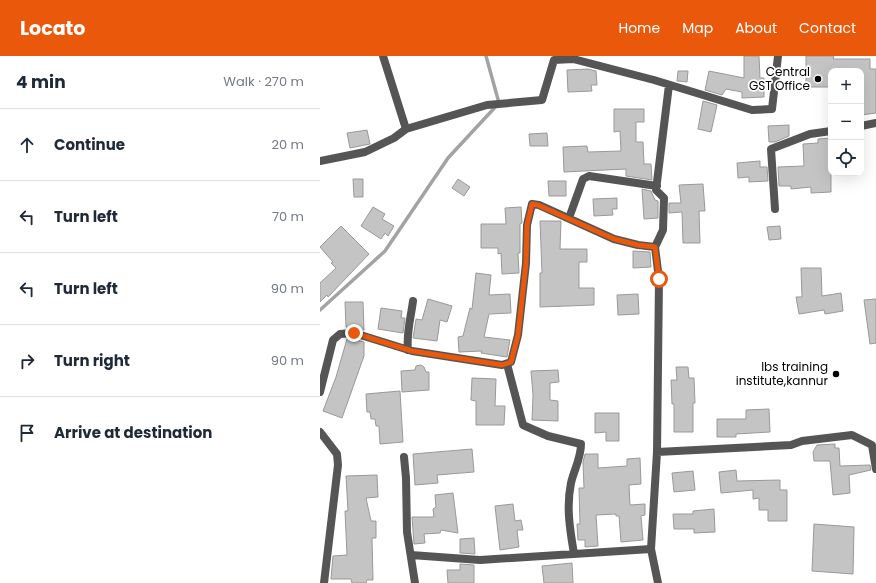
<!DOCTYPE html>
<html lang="en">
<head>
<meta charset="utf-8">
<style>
  body { margin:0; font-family:Poppins,sans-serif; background:#f6f6f7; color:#1f2937 }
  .controls { position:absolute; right:12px; top:12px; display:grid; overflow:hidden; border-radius:8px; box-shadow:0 4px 16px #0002 }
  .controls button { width:36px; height:36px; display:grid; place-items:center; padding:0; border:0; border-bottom:1px solid #e0e1e3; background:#fff; color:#1f2937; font:20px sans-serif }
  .stop { position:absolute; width:12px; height:12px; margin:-9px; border:3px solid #ea580c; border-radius:50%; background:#fff }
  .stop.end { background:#ea580c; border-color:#fff; box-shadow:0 1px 4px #0008 }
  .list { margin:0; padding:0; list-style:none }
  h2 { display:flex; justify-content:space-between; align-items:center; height:52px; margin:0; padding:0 16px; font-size:17px }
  h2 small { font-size:13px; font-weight:400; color:#747a83 }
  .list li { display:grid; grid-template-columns:26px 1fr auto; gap:12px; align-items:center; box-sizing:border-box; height:72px; padding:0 16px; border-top:1px solid #e0e1e3 }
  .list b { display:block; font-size:15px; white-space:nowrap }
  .list em { font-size:13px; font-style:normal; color:#747a83 }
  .icon { flex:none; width:22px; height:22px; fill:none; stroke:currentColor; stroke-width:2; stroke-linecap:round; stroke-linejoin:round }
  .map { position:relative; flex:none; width:556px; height:527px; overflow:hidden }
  header { display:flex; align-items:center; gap:24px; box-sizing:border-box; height:56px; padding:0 20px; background:#ea580c; color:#fff }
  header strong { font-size:19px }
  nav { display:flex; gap:22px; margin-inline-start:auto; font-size:14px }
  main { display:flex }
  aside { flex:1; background:#fff }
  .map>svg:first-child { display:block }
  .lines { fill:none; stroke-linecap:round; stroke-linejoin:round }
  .stream { stroke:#a3a3a3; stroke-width:3.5 }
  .building { fill:#c4c4c4; stroke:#999 }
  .minor { stroke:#555; stroke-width:8 }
  .route { stroke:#ea580c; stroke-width:5 }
  .poi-dot { fill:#000; stroke:#fff; stroke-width:1.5 }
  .labels { text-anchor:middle; stroke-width:3.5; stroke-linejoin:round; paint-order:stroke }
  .poi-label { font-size:12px; fill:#000; stroke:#fff; text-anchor:end }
</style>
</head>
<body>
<header>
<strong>Locato</strong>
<nav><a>Home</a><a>Map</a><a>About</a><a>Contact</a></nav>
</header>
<main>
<aside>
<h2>4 min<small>Walk · 270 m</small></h2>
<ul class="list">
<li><svg class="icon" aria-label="ahead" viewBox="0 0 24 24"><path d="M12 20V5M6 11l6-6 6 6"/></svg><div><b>Continue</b></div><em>20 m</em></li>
<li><svg class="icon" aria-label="left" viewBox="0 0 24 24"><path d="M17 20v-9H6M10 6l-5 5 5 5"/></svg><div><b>Turn left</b></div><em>70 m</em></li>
<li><svg class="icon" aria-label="left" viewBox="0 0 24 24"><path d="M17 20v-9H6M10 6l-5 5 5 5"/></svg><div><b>Turn left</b></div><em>90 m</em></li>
<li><svg class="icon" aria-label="right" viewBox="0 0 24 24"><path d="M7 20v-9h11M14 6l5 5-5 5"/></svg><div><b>Turn right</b></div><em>90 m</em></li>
<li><svg class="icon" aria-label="arrive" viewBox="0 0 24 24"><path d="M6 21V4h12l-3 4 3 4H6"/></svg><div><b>Arrive at destination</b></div></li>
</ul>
</aside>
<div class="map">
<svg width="556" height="527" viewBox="0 0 556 527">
  <rect width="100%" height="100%" fill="#fff"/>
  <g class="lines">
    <path class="stream" d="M0 254 65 195 128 102 179 47 166 0"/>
  </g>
  <path class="building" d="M424 0H439L440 22H444V41L422 42V36L406 33 402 39 385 34 389 15 424 22Z
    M486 0H514L513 3H550V13H556V57L541 59V15H511V31H486Z
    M268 13 276 15 277 29H271L272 35 248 36 247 14Z
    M358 15H368L367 26 357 25Z
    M383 45 397 49 391 76 378 73Z
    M294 53H324V66H316V86H323L324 108H331L332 124 306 120V113L244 116 243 91 267 90 268 96 301 95 300 75 294 76Z
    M469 69V80L455 86H449L448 70Z
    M47 74 50 88 30 92 27 77Z
    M227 77 228 90H210L209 78Z
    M511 82V136L491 137V131L471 133V130H459L458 111 484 110 483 88 498 87V83Z
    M440 105V111H447L448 125 429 126V121L418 122 417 107Z
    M33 123H43V141H34Z
    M138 123 150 131 144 140 132 132Z
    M228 125H246V140H229Z
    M383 128 385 155H379L380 187H363L362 156 349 157V147H361L359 129Z
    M322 133 331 135 335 144 338 145V162L324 163Z
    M297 142V153H292L293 159 274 160 273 143Z
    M53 151 65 158 62 163 74 170 68 180 65 177 61 183 41 170Z
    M201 151 202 167 200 168V197H198L199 217 182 218 181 197 178 198V192H161V168H186L185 152Z
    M220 165H241L240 193H267V206H259V232H274V249L220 251V217H222Z
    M21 170 49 198 8 241 7 239 0 246V227L16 212 11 207 13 206 0 191Z
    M460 170 461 183 449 184 447 171Z
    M313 195 330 196 331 211 313 212Z
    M481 212H501L502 240 521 237 523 255 505 258 504 254 479 258 476 241H482Z
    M156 217 171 219 169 239 190 238 191 257 169 258 164 281 190 284 187 301 161 297 162 295 139 296 138 281 143 280 150 252 152 253Z
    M318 238 319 258 298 259 297 239Z
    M108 243 132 250 127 266 120 264 117 285 93 282 96 263 102 264Z
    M556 243V287L550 288 544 244Z
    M25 246H43L44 274 35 272 26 271Z
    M61 252 82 255 81 262H85L83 277 58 273Z
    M27 283H33L44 286V300L22 362 3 355 16 321Z
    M101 309 104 311 106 316H109V334L82 336 81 315 95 314 96 310Z
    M356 311H368L369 322H374L375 347H373V376H354V348H352L351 324H357Z
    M238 314 239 326 230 327V344L238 345V365L212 364 213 339 211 315Z
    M152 322 176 323 175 350H185L184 369H156V345L151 344Z
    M80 335 83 386 60 388 59 370H56L55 363H51L50 356H47L46 338Z
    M449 353 450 376 416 378V381H397V363H426V354Z
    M275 357H299V385H286V376L275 377Z
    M515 388V392H519L520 410 550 409 551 414 529 419 530 437 513 439 510 405H494L493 396 497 389Z
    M152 393 154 416 117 419 118 427 95 429 93 398Z
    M265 398H278V412L307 410V403L320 402 321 428 309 429 310 449 325 448V459L321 460 323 484 301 486 299 460H296V458L276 459 278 490 265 491V484H258L257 468H260L259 432H264L263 406Z
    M416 414 417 425 460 424V434H467V465H448V454H439V442L433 443V434L401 437 399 416Z
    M373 415 375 434 354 436 352 417Z
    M57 419 58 441 46 442 51 465H56V482H52L53 524H47L46 527H32L31 523H11L13 500 27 499 25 455H28L26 420Z
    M133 437 138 477 121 474 120 477 104 478 105 487 94 488 92 461H114L113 453 116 451 115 439Z
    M193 448 195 465 201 464 203 474H197L199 491 180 494 175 450Z
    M394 453 395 476 374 477V473H354L353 458H373V455Z
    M494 468 534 471 533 518 492 515Z
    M154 482 155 498 140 497V483Z
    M252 507 253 527H224L222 510Z
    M140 508 154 509V527H128L127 514H140Z"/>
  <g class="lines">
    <path class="minor" d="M541 70 556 67
      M86 73 167 49 222 44 234 4 253 3 334 24 432 54 452 53 458 0
      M0 105 45 96 74 82 86 73 63 0
      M455 153 451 93 490 78 511 75
      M249 162 263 123 269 120 337 130
      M88 294C86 278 91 261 93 245
      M187 308 203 369 228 380 261 388C261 402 254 414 251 427 246 451 250 474 254 498
      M0 336 13 284 20 278 34 277 92 295 182 309 191 306 198 279 206 207 207 169 212 148 219 149 294 183 318 189 335 191
      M0 376 17 398 18 409 4 527
      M337 396 339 223 335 191 343 174 344 142 336 134 349 29
      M84 401 86 422 87 476 95 527
      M91 499 160 504 331 493
      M338 527 331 493 337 396 471 389 482 385 532 379 552 389 556 413"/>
  </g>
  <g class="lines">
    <path class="route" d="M34 277 92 295 182 309 191 306 198 279 206 207 207 169 212 148 218 149 294 183 318 189 335 191 339 223"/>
  </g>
  <g class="poi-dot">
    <circle cx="498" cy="23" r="4"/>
    <circle cx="516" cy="318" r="4"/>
  </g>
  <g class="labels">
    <g class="poi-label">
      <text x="490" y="20">Central<tspan x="490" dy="14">GST Office</tspan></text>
      <text x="508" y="315">lbs training<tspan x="508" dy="14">institute,kannur</tspan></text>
    </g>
  </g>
</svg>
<div class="controls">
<button>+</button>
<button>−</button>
<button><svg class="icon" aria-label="locate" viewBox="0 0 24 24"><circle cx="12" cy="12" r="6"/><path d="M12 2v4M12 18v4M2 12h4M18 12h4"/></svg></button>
</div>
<div class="stop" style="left:339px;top:223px"></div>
<div class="stop end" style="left:34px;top:277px"></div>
</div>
</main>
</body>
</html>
